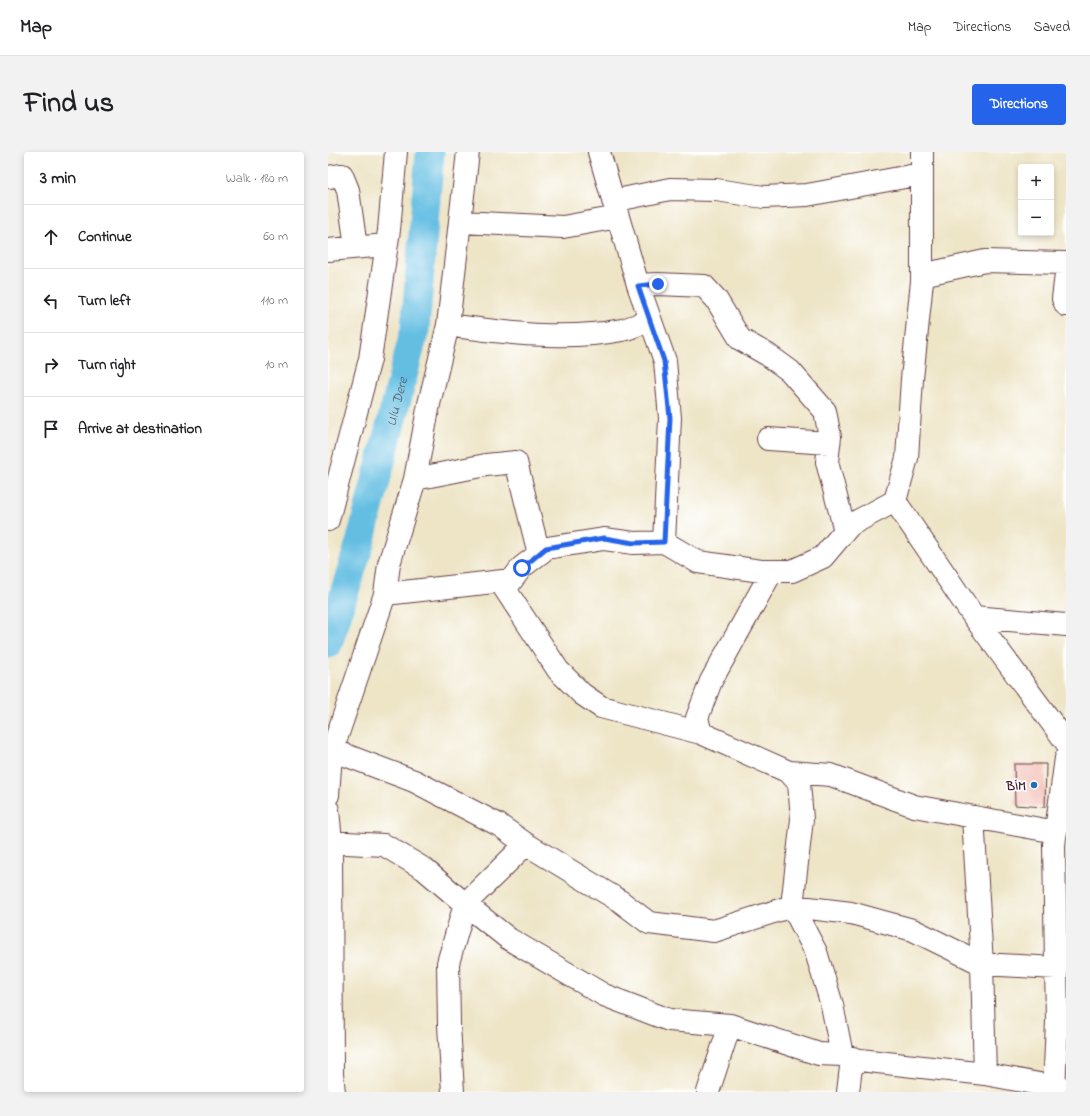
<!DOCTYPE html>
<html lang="en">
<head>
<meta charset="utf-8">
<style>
  body { margin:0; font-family:"Indie Flower",sans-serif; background:#f2f2f2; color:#202124 }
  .controls { position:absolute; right:12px; top:12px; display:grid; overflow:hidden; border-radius:4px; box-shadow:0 2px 6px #0003 }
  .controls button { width:36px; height:36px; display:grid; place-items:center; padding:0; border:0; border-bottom:1px solid #e0e0e0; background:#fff; color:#202124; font:20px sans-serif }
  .stop { position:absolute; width:12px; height:12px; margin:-9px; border:3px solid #2563eb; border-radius:50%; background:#fff }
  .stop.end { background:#2563eb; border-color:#fff; box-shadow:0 1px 4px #0008 }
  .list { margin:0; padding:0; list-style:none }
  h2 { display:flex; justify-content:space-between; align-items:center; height:52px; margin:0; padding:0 16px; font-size:17px }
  h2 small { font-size:13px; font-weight:400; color:#757577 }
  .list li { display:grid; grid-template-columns:26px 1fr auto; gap:12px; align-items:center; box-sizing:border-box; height:64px; padding:0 16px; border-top:1px solid #e0e0e0 }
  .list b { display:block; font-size:15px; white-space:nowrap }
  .list em { font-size:13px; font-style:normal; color:#757577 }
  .icon { flex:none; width:22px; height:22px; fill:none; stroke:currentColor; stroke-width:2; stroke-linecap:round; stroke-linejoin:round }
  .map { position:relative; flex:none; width:738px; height:940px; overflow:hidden; border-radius:4px }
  header { display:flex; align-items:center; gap:24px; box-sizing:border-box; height:56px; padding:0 20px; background:#fff; border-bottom:1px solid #e0e0e0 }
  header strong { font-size:19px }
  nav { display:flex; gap:22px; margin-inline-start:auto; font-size:14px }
  .intro { display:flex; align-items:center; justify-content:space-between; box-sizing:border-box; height:96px; padding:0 24px }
  h1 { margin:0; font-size:28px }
  .button { padding:10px 18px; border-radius:4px; background:#2563eb; color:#fff; font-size:14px; font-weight:700 }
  main { display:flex; gap:24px; padding:0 24px }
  aside { flex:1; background:#fff; border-radius:4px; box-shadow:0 2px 6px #0003 }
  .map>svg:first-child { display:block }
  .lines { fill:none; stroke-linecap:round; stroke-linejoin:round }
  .river { stroke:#64bee2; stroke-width:29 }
  .building { fill:#efb0a5 }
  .minor-casing { stroke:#633d42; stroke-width:24 }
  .minor { stroke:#fff; stroke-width:22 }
  .route { stroke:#2563eb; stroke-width:5 }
  .poi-dot { fill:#1f6fb2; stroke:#fff; stroke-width:1.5 }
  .labels { text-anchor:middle; stroke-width:3.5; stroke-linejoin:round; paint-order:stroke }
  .poi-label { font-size:13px; font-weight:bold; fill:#4a1f2b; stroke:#fff; text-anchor:end }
  .water-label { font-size:14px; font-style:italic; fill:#53576b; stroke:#fff }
</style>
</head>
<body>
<header>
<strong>Map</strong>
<nav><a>Map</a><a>Directions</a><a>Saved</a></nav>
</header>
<div class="intro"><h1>Find us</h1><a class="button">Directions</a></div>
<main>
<aside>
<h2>3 min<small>Walk · 180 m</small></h2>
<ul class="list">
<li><svg class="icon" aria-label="ahead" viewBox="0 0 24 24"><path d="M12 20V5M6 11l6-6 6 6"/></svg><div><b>Continue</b></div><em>60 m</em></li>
<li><svg class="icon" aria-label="left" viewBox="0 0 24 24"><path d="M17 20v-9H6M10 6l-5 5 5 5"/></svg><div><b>Turn left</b></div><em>110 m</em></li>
<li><svg class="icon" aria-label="right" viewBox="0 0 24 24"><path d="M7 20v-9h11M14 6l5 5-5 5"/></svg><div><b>Turn right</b></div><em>10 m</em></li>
<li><svg class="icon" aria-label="arrive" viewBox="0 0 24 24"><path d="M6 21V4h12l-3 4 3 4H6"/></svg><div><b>Arrive at destination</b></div></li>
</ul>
</aside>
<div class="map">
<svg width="738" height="940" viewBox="0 0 738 940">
  <rect width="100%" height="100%" fill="#fff"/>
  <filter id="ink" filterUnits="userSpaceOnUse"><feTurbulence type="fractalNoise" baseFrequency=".025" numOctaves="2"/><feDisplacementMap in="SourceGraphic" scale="8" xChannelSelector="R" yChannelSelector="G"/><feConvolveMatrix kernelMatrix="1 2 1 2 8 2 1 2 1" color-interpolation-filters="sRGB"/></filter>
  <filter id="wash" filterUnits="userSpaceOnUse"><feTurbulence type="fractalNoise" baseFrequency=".012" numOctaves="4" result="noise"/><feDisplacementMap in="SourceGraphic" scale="16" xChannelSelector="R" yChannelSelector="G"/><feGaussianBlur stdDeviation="0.9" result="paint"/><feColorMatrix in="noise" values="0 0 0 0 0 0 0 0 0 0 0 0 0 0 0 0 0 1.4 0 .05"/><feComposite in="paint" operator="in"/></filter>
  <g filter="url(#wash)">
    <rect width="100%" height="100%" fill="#eee5c7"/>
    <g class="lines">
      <path class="river" id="s1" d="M0 492 32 391 87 177 102 0"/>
    </g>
    <g id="blocks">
      <path class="building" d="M686 612H718L717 655 687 653Z"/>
    </g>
  </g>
  <g filter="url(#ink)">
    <use href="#blocks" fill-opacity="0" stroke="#633d42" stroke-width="1"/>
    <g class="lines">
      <defs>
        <path id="minor" d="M271 0 310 133 337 209 342 266 336 390 370 410 433 419H464L495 405 522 373 567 349 579 306 584 227 594 129V0
          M0 25 14 23 20 38 28 95
          M285 49 342 37 388 38 436 45 479 43 593 22
          M133 70 235 75 290 65
          M0 98 59 93
          M738 122 735 147 738 153
          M594 123 657 109 738 111
          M310 133 330 132 376 134 388 147 412 187 440 203 462 219 497 259 502 285 499 310 517 379
          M120 173 140 0
          M440 287 501 291
          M87 327 101 252 120 173C178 181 236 189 294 178 303 176 313 171 322 168
          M567 349 646 465 738 473
          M0 368 42 207 61 78 68 0
          M336 390 306 391 276 387 219 396 194 415 177 437 230 518 254 542 273 555 373 581
          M444 419 383 529 369 566 373 581 461 620 471 631 474 667 464 754 488 800 504 853 514 903 532 908 657 922 738 937
          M184 428 57 442 61 412 87 327 158 313 188 310 211 402
          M646 465 738 590
          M4 598 86 629 171 673 198 692
          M461 620 503 623 586 654 728 680
          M0 643 3 602 57 442
          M0 658 3 689 4 922 6 940
          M645 665 654 812 657 922
          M0 690 56 693 96 717 137 752 198 692 292 749 321 771 386 779 464 754 523 761 585 778 654 812 728 816
          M125 940 121 873 120 811 137 752 181 787 276 843 341 868 402 873 491 902 514 903
          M380 940 402 873
          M520 940 523 915 532 908
          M726 940 729 869 726 693 738 606"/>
      </defs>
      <use href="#minor" class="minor-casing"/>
      <use href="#minor" class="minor"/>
    </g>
  </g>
  <g class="lines" filter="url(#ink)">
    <path class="route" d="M194 416 218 396 276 386 306 391 336 390 342 266 336 209 310 134 330 132"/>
  </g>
  <circle class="poi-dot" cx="706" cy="633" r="4"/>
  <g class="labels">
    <g class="poi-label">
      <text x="698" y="638">BİM</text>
    </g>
    <g class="water-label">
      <text dy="5" stroke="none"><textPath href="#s1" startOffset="252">Ulu Dere</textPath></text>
    </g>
  </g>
</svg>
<div class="controls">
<button>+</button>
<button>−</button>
</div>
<div class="stop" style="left:194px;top:416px"></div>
<div class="stop end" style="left:330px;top:132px"></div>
</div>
</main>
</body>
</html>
